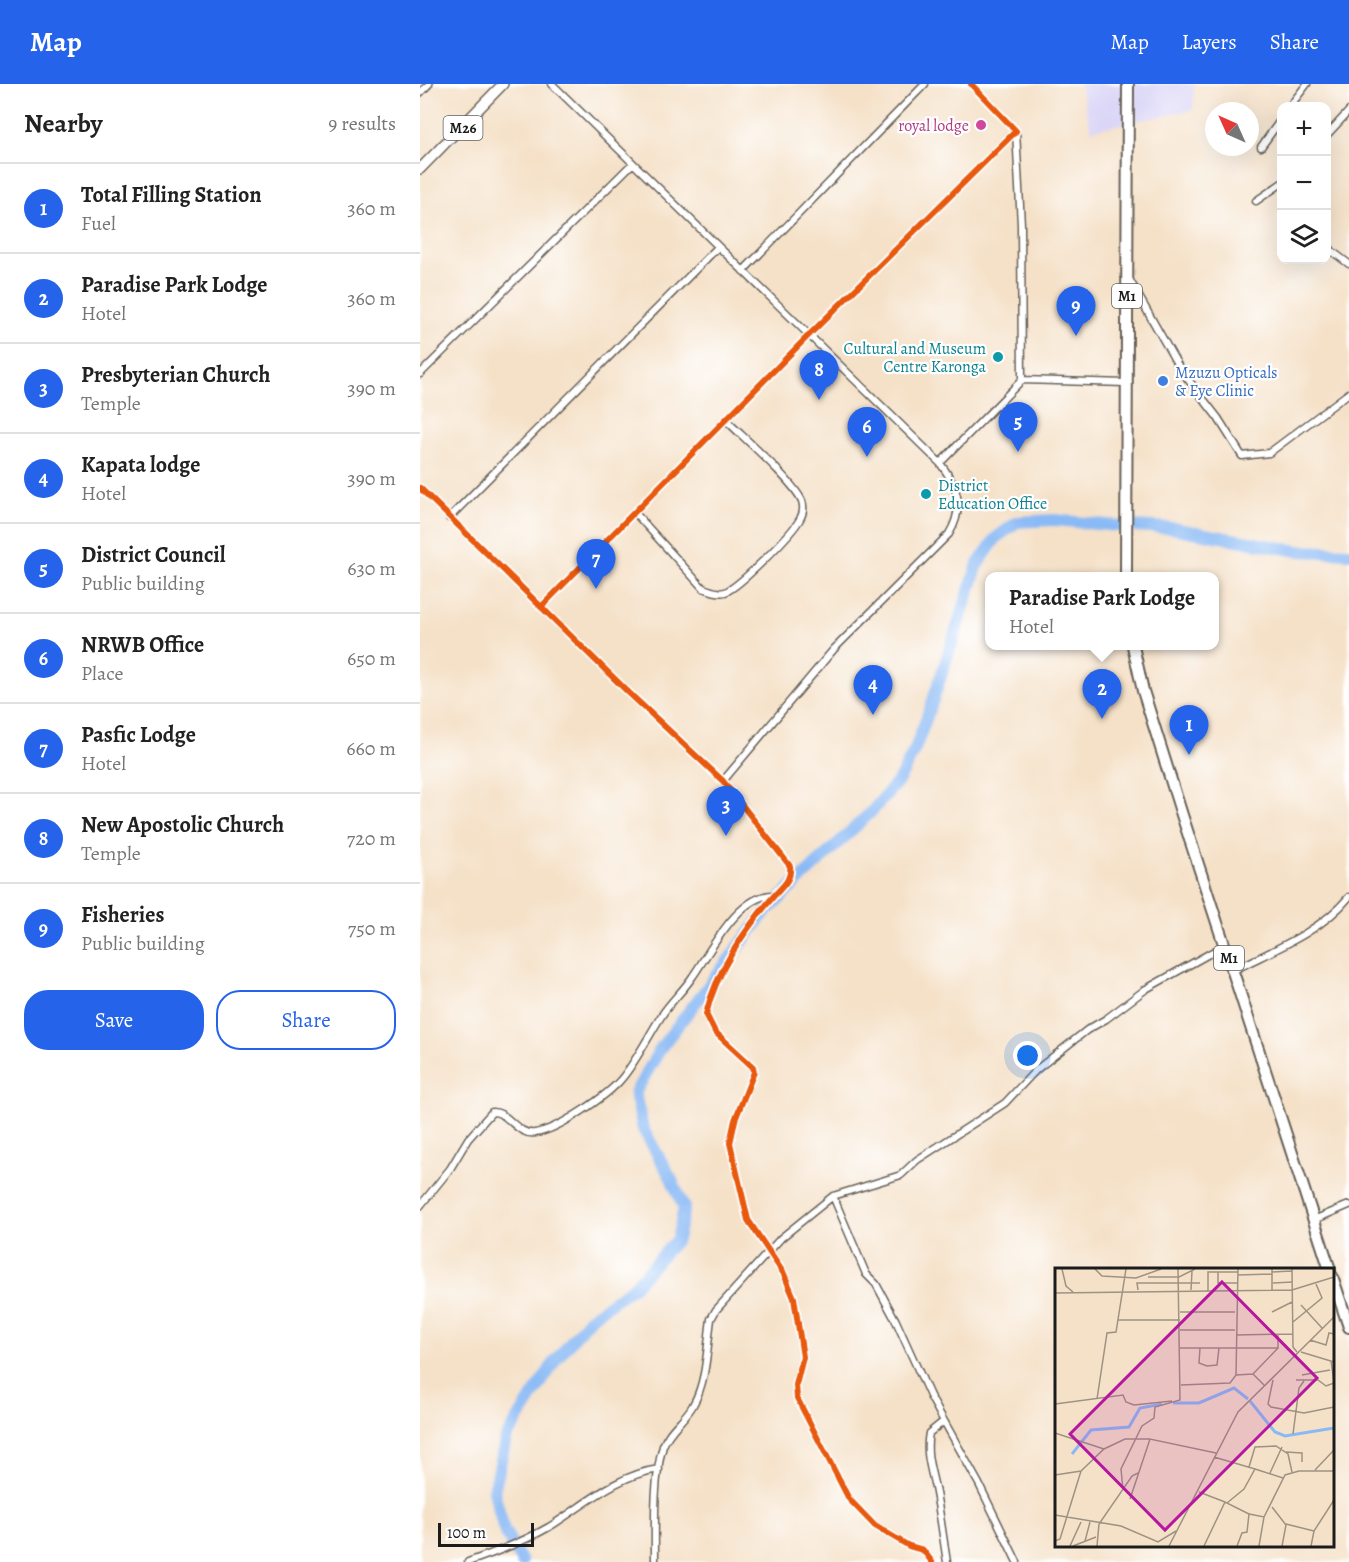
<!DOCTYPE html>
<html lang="en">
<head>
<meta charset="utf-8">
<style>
  body { margin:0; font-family:Alegreya,serif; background:#f2f2f2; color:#222 }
  .controls { position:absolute; right:18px; top:18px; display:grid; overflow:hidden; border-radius:12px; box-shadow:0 6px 24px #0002 }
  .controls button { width:54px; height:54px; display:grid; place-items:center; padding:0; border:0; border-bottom:2px solid #e0e0e0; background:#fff; color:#222; font:30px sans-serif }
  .compass { position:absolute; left:785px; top:18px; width:54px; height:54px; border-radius:50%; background:#fff; box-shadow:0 6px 24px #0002; rotate:315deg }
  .scale { position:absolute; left:18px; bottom:15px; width:96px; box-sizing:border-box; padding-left:6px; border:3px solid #1c1c1c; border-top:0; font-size:16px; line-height:21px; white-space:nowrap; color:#1c1c1c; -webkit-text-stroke:4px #fff; paint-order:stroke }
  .you { position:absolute; left:608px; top:972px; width:21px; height:21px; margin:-15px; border:4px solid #fff; border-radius:50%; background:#1a73e8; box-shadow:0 0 0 9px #1a73e833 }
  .badge { display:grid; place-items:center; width:39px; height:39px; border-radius:50%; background:#2563eb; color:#fff; font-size:20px; font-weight:700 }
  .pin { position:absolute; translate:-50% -50px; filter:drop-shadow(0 2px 3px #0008) }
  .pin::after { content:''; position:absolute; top:32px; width:21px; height:18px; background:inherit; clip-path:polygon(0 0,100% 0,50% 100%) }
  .popup { position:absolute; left:565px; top:488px; width:234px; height:78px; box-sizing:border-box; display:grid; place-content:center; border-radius:12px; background:#fff; filter:drop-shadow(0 2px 4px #0005); font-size:20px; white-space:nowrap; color:#767676 }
  .popup b { font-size:22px; color:#222 }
  .popup::after { content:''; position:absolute; left:50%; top:100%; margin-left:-12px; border:12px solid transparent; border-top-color:#fff }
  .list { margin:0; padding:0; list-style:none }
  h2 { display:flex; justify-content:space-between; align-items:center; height:78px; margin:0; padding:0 24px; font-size:26px }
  h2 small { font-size:20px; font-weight:400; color:#767676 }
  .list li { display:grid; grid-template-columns:39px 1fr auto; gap:18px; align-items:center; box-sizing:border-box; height:90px; padding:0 24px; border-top:2px solid #e0e0e0 }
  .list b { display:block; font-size:22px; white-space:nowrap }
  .list p { margin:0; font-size:20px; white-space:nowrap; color:#767676 }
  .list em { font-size:20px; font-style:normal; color:#767676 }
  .actions { display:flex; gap:12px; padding:18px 24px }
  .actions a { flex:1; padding:14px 0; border:2px solid #2563eb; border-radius:24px; text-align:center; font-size:21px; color:#2563eb }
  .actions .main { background:#2563eb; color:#fff }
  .icon { flex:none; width:33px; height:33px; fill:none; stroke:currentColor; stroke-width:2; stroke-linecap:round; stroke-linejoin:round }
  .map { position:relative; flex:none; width:929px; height:1478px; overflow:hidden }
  header { display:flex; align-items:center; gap:36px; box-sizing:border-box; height:84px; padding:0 30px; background:#2563eb; color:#fff }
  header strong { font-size:28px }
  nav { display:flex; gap:33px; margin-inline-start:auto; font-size:21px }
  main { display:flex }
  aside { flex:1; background:#fff }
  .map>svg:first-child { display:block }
  .built { fill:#dad6f7 }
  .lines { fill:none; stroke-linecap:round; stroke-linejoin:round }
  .river { stroke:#8abaf5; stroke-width:12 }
  .street-casing { stroke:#686158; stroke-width:9 }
  .primary-casing { stroke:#686158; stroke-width:12 }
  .highway-casing { stroke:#686158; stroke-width:14 }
  .street { stroke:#fff; stroke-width:6 }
  .primary { stroke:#fff; stroke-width:9 }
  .highway { stroke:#fff; stroke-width:10 }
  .cycleway-casing { stroke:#fff; stroke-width:10 }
  .cycleway { stroke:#e8590c; stroke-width:6 }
  .hotel-dot { fill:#d1479c; stroke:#fff; stroke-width:2 }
  .culture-dot { fill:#0f9aa8; stroke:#fff; stroke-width:2 }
  .shop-dot { fill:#3f7fe0; stroke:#fff; stroke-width:2 }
  .labels { text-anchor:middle; stroke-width:4.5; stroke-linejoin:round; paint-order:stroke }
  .shield { fill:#fff; stroke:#606060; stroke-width:1.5 }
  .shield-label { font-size:15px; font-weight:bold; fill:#1c1c1c }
  .hotel-label { font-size:16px; fill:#b23c85; stroke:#fff; text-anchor:end }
  .culture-label { font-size:16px; fill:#0d838f; stroke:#fff; text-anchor:end }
  .shop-label { font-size:16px; fill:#366cbe; stroke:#fff; text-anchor:start }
  .inset-river { fill:none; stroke:#8abaf5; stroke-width:3 }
  .inset-road { fill:none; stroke:#9e9283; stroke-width:1.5 }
  .view { fill:#b5179e; fill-opacity:0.15; stroke:#b5179e; stroke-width:3 }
  .inset-edge { fill:none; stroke:#1c1c1c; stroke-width:3 }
</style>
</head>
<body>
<header>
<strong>Map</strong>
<nav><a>Map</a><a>Layers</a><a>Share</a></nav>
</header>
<main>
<aside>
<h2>Nearby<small>9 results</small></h2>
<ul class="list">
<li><span class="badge">1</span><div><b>Total Filling Station</b><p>Fuel</p></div><em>360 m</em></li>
<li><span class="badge">2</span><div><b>Paradise Park Lodge</b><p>Hotel</p></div><em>360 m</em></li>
<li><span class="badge">3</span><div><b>Presbyterian Church</b><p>Temple</p></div><em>390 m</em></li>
<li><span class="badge">4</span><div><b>Kapata lodge</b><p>Hotel</p></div><em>390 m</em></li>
<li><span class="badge">5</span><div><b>District Council</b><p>Public building</p></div><em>630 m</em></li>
<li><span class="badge">6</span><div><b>NRWB Office</b><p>Place</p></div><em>650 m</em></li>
<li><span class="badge">7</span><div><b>Pasfic Lodge</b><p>Hotel</p></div><em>660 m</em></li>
<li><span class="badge">8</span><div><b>New Apostolic Church</b><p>Temple</p></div><em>720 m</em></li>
<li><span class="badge">9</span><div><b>Fisheries</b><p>Public building</p></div><em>750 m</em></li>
</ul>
<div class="actions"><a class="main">Save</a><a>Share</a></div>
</aside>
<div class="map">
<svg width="929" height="1478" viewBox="0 0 929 1478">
  <rect width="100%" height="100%" fill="#fff"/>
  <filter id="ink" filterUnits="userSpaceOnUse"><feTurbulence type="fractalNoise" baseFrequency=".0167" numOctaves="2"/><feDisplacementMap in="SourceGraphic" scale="12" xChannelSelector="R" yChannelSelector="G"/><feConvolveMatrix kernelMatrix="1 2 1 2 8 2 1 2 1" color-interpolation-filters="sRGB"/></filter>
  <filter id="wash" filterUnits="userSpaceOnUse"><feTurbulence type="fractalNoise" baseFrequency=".008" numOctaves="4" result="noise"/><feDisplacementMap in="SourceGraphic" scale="24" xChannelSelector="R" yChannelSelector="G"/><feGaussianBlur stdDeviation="1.35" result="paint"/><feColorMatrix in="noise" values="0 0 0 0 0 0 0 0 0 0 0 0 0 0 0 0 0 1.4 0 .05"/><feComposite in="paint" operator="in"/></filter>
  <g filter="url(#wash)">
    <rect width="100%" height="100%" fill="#f5e1c8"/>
    <path class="built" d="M660 0H774L773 26 671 46Z"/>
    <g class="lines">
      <path class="river" d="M711 442 752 444 878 467 929 469
        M102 1478 84 1446 74 1407 86 1354 135 1277 169 1235 214 1202 257 1155 264 1124 251 1094 223 1045 215 1009 242 962 344 830 453 726 479 696 495 665 513 616 558 480 576 454 597 438 634 436 698 442"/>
    </g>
  </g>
  <g filter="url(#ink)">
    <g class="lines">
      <defs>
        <path id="street" d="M132 0 520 379
          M0 9 9 0
          M870 22 887 0
          M596 47 601 141 602 296
          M906 52 929 27
          M841 63 862 34
          M836 117 862 99
          M906 159 913 168 929 180
          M323 187 505 0
          M709 195 760 285 798 334 822 372 849 369 929 309
          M0 290 213 79
          M0 404 209 609 303 697 370 782C372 797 361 803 353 813 325 845 296 888 286 930L295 948 333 983 334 988 315 1036 310 1059 328 1136 364 1190 374 1214 383 1273 376 1301 377 1314 429 1415 455 1442 489 1462 503 1466 512 1478
          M215 429 283 504C290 506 297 510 305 508 319 503 372 450 380 435 383 430 384 423 382 417 374 398 324 354 307 337
          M29 434 298 163
          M121 523 389 251 596 47 551 0
          M303 697 414 565 529 450C545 423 538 403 520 379L602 296 706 299
          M814 886C855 865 899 849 929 813
          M0 1122 30 1085 48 1055 72 1028C88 1027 97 1052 115 1049 138 1046 189 1011 203 993 218 974 229 951 242 931 251 917 264 906 273 892 291 866 319 810 354 811
          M896 1135 929 1121
          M524 1337 509 1349C505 1369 511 1385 515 1404 520 1428 523 1453 527 1478
          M48 1478C77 1468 103 1458 129 1443 165 1421 196 1391 239 1385
          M235 1478C235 1443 233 1395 243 1362 249 1345 265 1336 273 1321 287 1297 287 1263 291 1235L296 1226 361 1154 413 1112
          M597 1478 559 1400 510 1312 476 1237 456 1200 446 1190 413 1112 481 1091 497 1076 585 1019 616 986 667 946 686 935 726 905 805 861"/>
        <path id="primary" d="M0 85 83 0"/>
        <path id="highway" d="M706 492 708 0
          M713 562 723 607 762 731 910 1186
          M912 1192 929 1243"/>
      </defs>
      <use href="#street" class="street-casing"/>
      <use href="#primary" class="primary-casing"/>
      <use href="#highway" class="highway-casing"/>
      <use href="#street" class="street"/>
      <use href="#primary" class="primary"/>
      <use href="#highway" class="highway"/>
      <defs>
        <path id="cycleway" d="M0 404 209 609 303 697 370 782C372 797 361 803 353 813 325 845 296 888 286 930L295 948 333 983 334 988 315 1036 310 1059 328 1136 364 1190 374 1214 383 1273 376 1301 377 1314 429 1415 455 1442 489 1462 503 1466 512 1478
          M121 523 389 251 596 47 551 0"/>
      </defs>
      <use href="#cycleway" class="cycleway-casing"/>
      <use href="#cycleway" class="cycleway"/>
    </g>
  </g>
  <circle class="hotel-dot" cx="561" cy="41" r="6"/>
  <g class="culture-dot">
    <circle cx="578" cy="273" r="6"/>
    <circle cx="506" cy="410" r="6"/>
  </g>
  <circle class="shop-dot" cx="743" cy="297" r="6"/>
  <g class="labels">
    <g class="shield">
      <rect x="23.5" y="32" width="39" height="24" rx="4.5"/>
      <rect x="692" y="200" width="30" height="24" rx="4.5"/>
      <rect x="794" y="862" width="30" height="24" rx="4.5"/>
    </g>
    <g class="shield-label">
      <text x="43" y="49">M26</text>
      <text x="707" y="217">M1</text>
      <text x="809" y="879">M1</text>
    </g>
    <g class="hotel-label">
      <text x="549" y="47">royal lodge</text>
    </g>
    <g class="culture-label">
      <text x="566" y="270">Cultural and Museum<tspan x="566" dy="18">Centre Karonga</tspan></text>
      <text x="518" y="407" text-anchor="start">District<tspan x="518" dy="18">Education Office</tspan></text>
    </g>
    <g class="shop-label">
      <text x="755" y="294">Mzuzu Opticals<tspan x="755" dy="18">&amp; Eye Clinic</tspan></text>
    </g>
  </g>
  <g transform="translate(635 1184)">
    <rect width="279" height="279" fill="#f5e1c8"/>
    <path class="inset-river" d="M195 133 220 164 230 168 279 160M118 135H144L179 120 193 131M17 186 36 162 74 159 85 140 107 136"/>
    <path class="inset-road" d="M7 1 11 18 18 24M40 1 47 8 81 10 106 1M217 1V22M237 1 238 79 242 84M163 4V15H183M217 4 237 3M183 7 217 6M93 9H124L140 1M218 15 238 14M83 22 82 15H145M136 22 137 3M153 23V4H183M0 25 237 22 279 9M246 37 267 60M125 44H180M217 44 237 34M63 52H125M238 54 267 30 261 16M125 62H180M181 67 238 66M255 72 271 77 274 65 279 66M125 80H223V66M145 80 144 95 152 98 162 97 164 80M246 84 279 94M276 93 279 114M198 106 223 80M181 107 183 1M247 107 275 102M218 112 213 136 216 139 249 145 279 139M241 112H263L271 118 279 115M126 117 175 115 181 107 198 106 209 117M42 131 52 65 61 64 71 1M0 136 68 127 71 134 79 137 117 133M0 165 49 181M238 166 244 120 249 113M231 184 247 185V194M159 189 200 201M194 199 200 179 221 178 233 186 237 204M260 202 279 182M215 205 227 179M0 207 26 203 49 181 70 171H95M68 222 66 201 87 158 99 150 100 139 125 132 123 1M144 224 170 234M75 231 95 171 161 185M172 235 189 221 200 201 228 210M217 239 231 257 227 278M0 247 66 258 103 274 121 263M231 256 259 263M0 273 5 271 26 203M30 273 35 254M15 278 26 254M18 278 41 269M42 278 44 256 77 208 83 205M114 278 183 144 279 49M149 278 170 234 194 246M182 278 187 265 192 264 194 246 209 249 230 207 244 203H279M204 278 209 249M256 278 259 263 279 232"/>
    <path class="view" d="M167 14 262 110 110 262 15 166Z"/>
    <rect width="279" height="279" class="inset-edge"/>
  </g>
</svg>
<div class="controls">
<button>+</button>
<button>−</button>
<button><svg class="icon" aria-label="layers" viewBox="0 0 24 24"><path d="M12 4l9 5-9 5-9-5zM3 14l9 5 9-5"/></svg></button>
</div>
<svg class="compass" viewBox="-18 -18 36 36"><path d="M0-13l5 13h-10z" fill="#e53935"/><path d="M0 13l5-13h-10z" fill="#767676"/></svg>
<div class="scale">100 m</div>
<div class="you"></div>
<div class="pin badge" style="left:769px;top:671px">1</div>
<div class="pin badge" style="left:682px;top:635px">2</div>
<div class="popup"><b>Paradise Park Lodge</b>Hotel</div>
<div class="pin badge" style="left:306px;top:752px">3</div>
<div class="pin badge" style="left:453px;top:631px">4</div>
<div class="pin badge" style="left:598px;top:368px">5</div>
<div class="pin badge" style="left:447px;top:373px">6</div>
<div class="pin badge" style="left:176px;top:505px">7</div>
<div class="pin badge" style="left:399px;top:316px">8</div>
<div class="pin badge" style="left:656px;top:252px">9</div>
</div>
</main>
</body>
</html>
